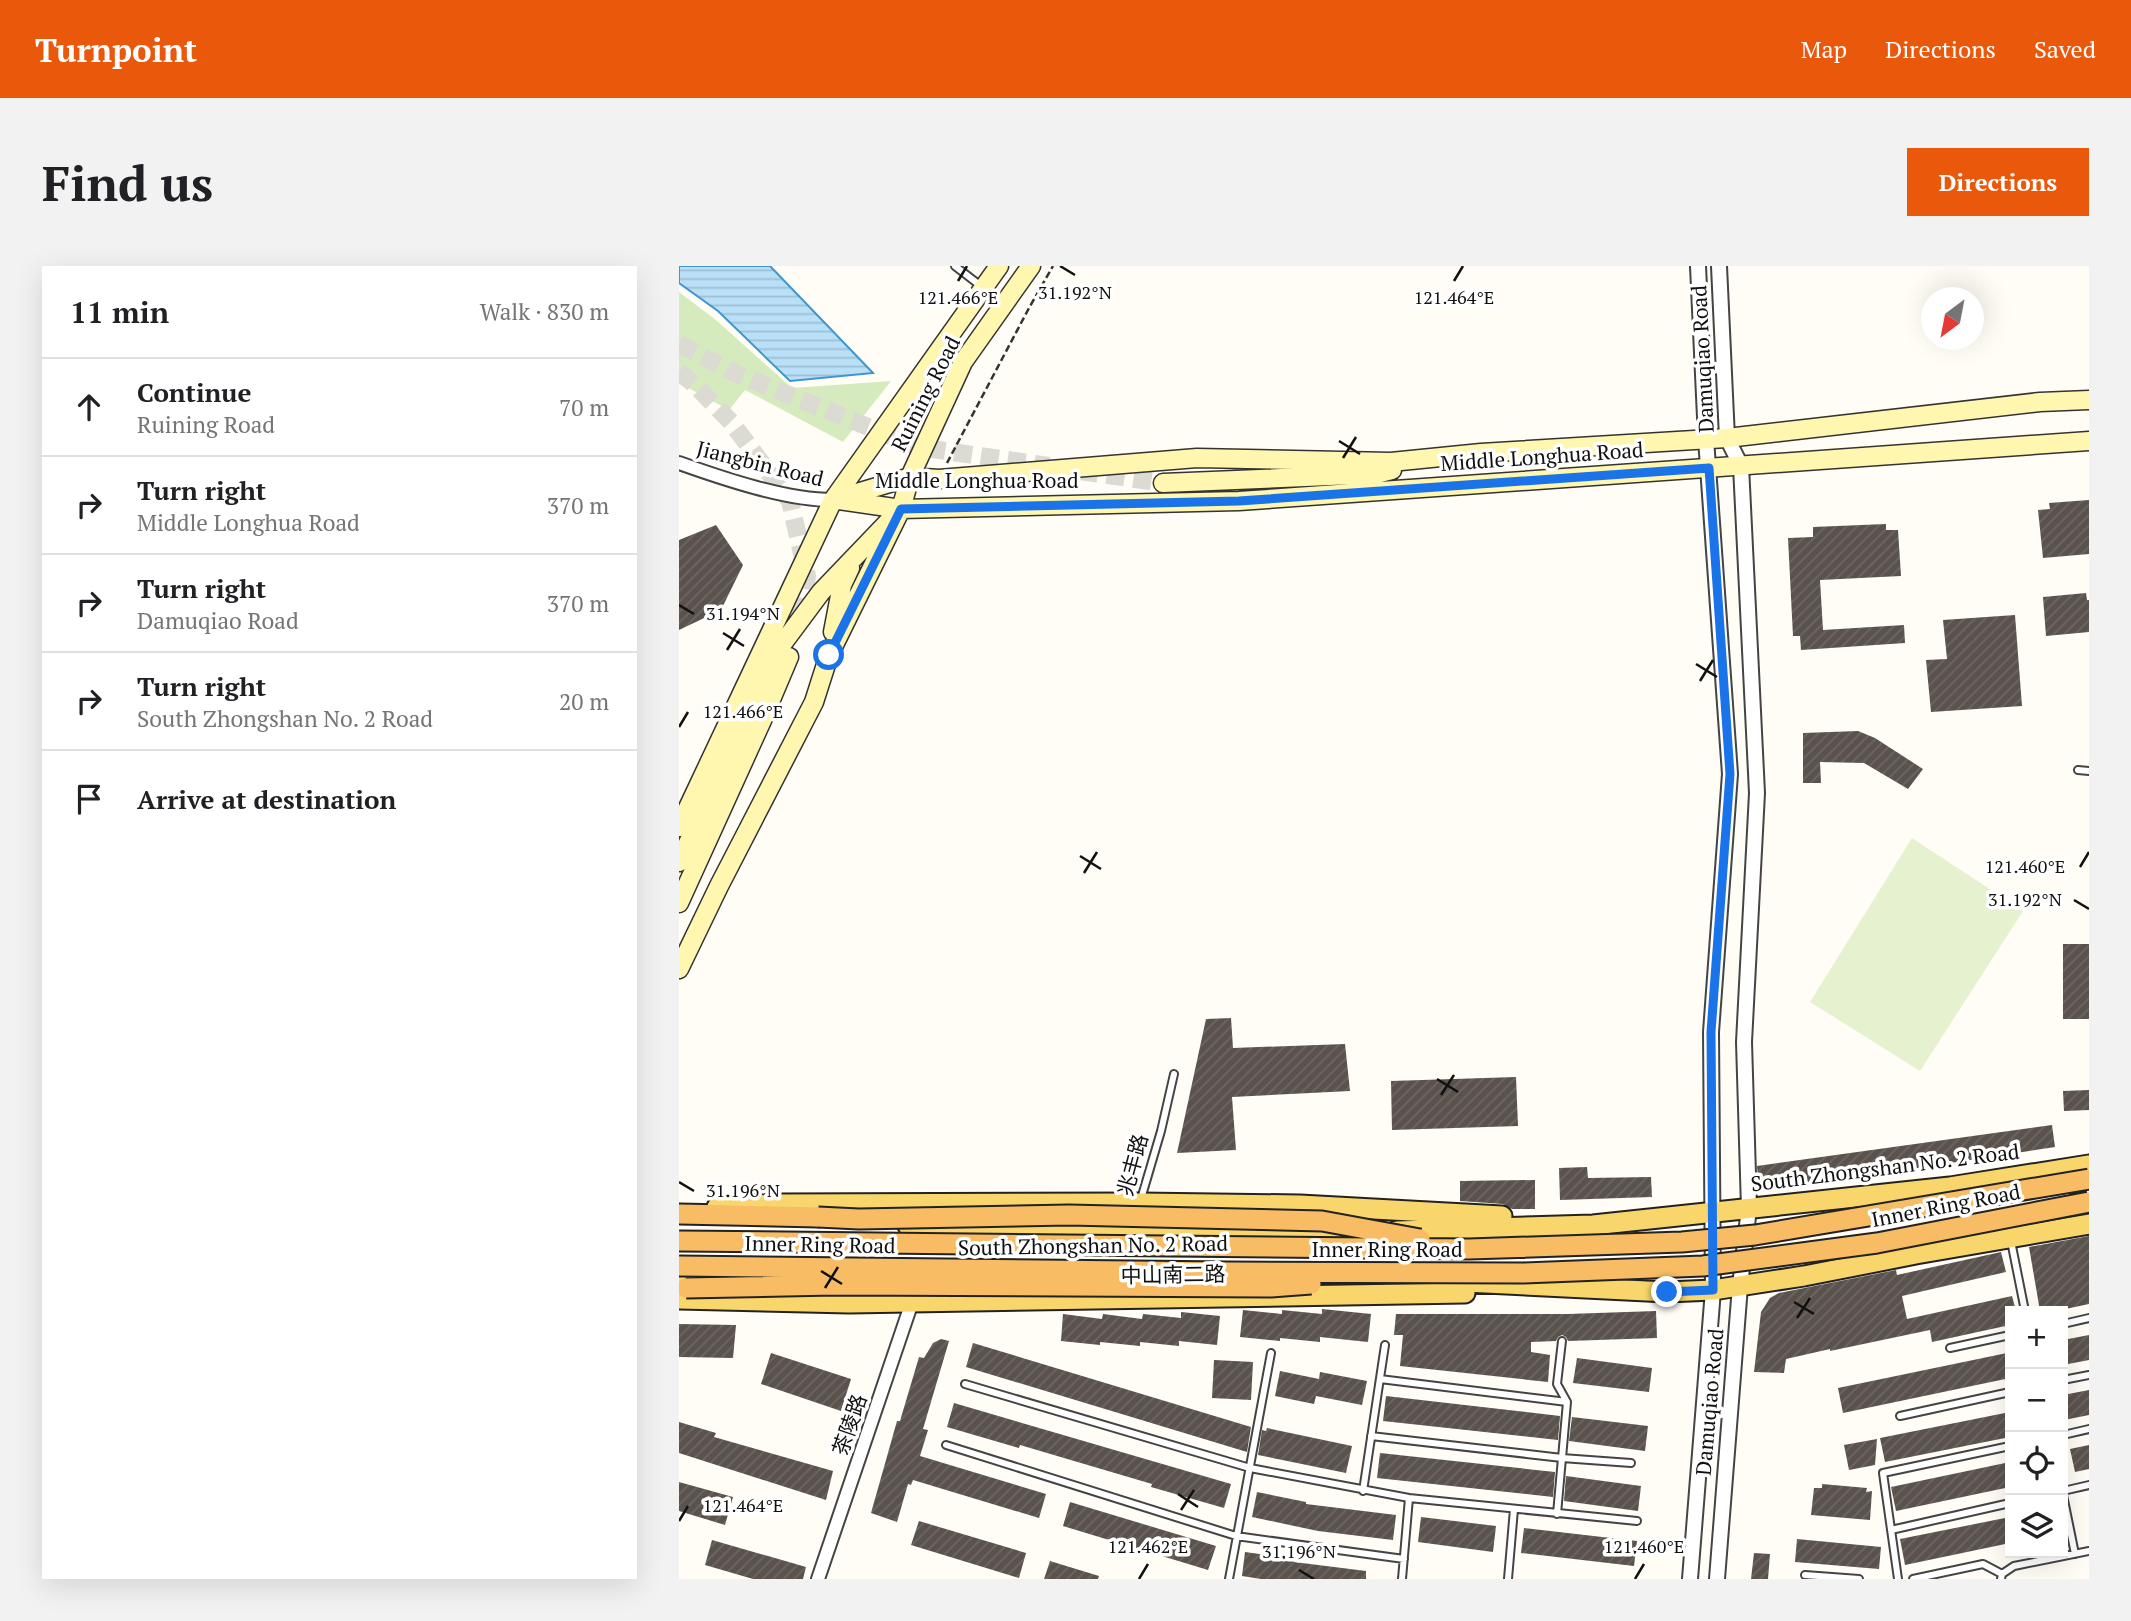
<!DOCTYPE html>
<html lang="en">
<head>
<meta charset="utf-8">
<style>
  body { margin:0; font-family:"PT Serif","Noto Sans SC",serif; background:#f2f2f2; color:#202124 }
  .controls { position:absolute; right:21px; bottom:21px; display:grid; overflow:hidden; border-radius:0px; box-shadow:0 7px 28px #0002 }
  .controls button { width:63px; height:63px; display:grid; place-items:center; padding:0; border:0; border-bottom:2px solid #e0e0e0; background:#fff; color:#202124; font:35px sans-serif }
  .compass { position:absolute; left:1242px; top:21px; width:63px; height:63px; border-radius:50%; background:#fff; box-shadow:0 7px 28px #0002; rotate:212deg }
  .stop { position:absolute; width:21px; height:21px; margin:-16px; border:5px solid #1a73e8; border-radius:50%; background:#fff }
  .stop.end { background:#1a73e8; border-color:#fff; box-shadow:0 2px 7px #0008 }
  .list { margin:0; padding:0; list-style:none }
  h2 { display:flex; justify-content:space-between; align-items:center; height:91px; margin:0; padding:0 28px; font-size:30px }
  h2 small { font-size:23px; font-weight:400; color:#757577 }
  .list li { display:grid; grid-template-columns:46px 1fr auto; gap:21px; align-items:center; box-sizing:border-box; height:98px; padding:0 28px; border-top:2px solid #e0e0e0 }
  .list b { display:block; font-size:26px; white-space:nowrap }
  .list p { margin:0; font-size:23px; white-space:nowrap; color:#757577 }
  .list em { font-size:23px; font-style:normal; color:#757577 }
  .icon { flex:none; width:38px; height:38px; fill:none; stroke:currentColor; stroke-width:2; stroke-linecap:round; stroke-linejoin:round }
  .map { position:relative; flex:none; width:1410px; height:1313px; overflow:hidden; border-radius:0px }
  header { display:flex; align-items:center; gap:42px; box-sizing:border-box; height:98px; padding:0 35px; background:#ea580c; color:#fff }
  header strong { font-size:33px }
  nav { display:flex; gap:38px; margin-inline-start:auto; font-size:24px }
  .intro { display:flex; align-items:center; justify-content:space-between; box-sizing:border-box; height:168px; padding:0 42px }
  h1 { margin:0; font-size:49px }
  .button { padding:18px 32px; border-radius:0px; background:#ea580c; color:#fff; font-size:24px; font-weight:700 }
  main { display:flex; gap:42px; padding:0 42px }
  aside { flex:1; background:#fff; border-radius:0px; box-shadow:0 7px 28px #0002 }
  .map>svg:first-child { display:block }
  .grass { fill:#d5ebbd }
  .pitch { fill:#e6f2cf }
  .water { fill:url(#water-rules); stroke:#3f96cf; stroke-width:2 }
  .building { fill:url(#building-hatch) }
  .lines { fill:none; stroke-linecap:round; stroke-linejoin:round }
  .secondary-tunnel { stroke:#dbdad3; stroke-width:18; stroke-dasharray:18 9; stroke-linecap:butt }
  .service-casing { stroke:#444; stroke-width:10 }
  .minor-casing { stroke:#444; stroke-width:16 }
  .tertiary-casing { stroke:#444; stroke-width:18 }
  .secondary-casing { stroke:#333; stroke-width:21 }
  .primary-casing { stroke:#222; stroke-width:23 }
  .trunk-casing { stroke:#222; stroke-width:23 }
  .path { stroke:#333; stroke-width:2.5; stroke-dasharray:7 3.5; stroke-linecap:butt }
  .service { stroke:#fff; stroke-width:6 }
  .minor { stroke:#fff; stroke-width:12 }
  .tertiary { stroke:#fff; stroke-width:14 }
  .secondary { stroke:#fff6b0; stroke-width:18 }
  .primary { stroke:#f9d66b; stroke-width:19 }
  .trunk { stroke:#f7bc64; stroke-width:19 }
  .trunk-bridge-casing { stroke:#222; stroke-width:23; stroke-linecap:butt }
  .trunk-bridge { stroke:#f7bc64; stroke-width:19 }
  .route { stroke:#1a73e8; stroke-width:9 }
  .ticks { fill:none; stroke:#111; stroke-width:2.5 }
  .labels { text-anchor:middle; stroke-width:7; stroke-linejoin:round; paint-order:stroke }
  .street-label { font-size:21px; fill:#111; stroke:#fff }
  .ticks-label { font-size:18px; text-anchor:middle; fill:#111; stroke:#fff; stroke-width:7; stroke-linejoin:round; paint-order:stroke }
</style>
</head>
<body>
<header>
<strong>Turnpoint</strong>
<nav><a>Map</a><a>Directions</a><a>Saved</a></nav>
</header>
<div class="intro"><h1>Find us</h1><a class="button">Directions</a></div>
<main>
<aside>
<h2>11 min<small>Walk · 830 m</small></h2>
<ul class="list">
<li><svg class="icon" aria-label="ahead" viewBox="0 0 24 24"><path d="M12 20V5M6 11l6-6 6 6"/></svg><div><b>Continue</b><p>Ruining Road</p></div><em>70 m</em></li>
<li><svg class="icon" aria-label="right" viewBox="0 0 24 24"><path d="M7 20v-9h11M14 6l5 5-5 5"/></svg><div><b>Turn right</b><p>Middle Longhua Road</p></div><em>370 m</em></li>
<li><svg class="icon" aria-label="right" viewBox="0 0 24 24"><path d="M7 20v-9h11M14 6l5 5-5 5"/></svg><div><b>Turn right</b><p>Damuqiao Road</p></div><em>370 m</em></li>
<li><svg class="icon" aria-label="right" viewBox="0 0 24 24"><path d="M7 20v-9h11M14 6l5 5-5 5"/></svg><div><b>Turn right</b><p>South Zhongshan No. 2 Road</p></div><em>20 m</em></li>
<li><svg class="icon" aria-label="arrive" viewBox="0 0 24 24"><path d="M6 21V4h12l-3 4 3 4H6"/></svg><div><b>Arrive at destination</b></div></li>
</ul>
</aside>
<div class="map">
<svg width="1410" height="1313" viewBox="0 0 1410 1313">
  <defs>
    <pattern id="water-rules" width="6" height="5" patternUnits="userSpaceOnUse" patternTransform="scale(1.75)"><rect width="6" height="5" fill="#b9e0f7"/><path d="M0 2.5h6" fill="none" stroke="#9ebfd3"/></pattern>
    <pattern id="building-hatch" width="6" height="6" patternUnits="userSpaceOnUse" patternTransform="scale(1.75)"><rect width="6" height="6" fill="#5a524d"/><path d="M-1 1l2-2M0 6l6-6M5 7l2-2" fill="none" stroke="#6d6662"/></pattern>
  </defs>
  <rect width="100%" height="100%" fill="#fffdf5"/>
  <path class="grass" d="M0 26 37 54 113 122 212 115 164 176 66 124 50 144 0 117Z"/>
  <path class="pitch" d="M1233 572 1344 645 1241 805 1131 736Z"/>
  <path class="water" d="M0 0H91L194 107 111 115 39 45 0 17Z"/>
  <path class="building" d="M1410 234V288L1364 292 1359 244 1371 243 1370 237Z
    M1207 258V264H1219L1222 310 1141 314 1144 364 1225 359 1226 377 1122 384 1121 370H1114L1109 272 1134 271V261Z
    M37 259 64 299 42 344 0 364V274Z
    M1407 327 1408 334H1410V366L1367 370 1364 331Z
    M1336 349 1343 440 1252 446 1247 394 1268 393 1264 354Z
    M1179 465 1196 472 1244 503 1229 523 1185 497 1141 496 1142 517H1124V467Z
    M1384 678H1410V753H1384Z
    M552 752 554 782 666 778 671 825 553 831 557 884 498 887 527 753Z
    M837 811 839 860 713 864 712 815Z
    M1410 824V844L1385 845 1384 825Z
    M1373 859 1376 881 1082 926 1079 915 1078 900Z
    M908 901 909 912 972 911 973 931 881 934 880 902Z
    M856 914V943H833L824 938 781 935V915Z
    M1410 970V1038L1377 1045H1361L1350 981Z
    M1322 986 1327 1006 1223 1030 1228 1053 1333 1030 1337 1045H1331V1059L1253 1076 1251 1064 1151 1085V1083L1107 1093 1105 1107 1075 1106 1082 1046 1091 1032 1100 1027 1217 1004 1218 1009Z
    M643 1043 692 1048 689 1076 641 1071V1076L601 1072V1075L561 1071 564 1044 603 1048V1044L643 1048Z
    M977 1045 978 1072 889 1075 887 1071 883 1069 879 1071 877 1075 852 1076V1086L871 1089 869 1116 721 1100 724 1069H715L717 1048H889Z
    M502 1046 541 1050 538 1079 500 1075V1080L461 1076V1080L421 1076V1079L382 1075 384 1048 423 1053 424 1048 463 1053 464 1048 502 1052Z
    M0 1058 57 1059 54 1092 0 1091Z
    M1410 1069V1094L1384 1099V1074Z
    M262 1073 270 1075 244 1163 249 1164 241 1190 367 1228 360 1252 234 1214 232 1219 229 1218 218 1256 192 1247 218 1155H221L240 1091 245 1092 254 1077Z
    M294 1077 572 1161 568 1186 287 1101Z
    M92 1087 172 1113 162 1145 82 1118Z
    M1328 1087 1331 1112 1164 1147 1159 1122Z
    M898 1092 973 1102 970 1126 894 1117Z
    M535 1094 574 1096 572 1134 533 1132Z
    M601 1105 640 1113 641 1106 688 1115 683 1139 637 1130 635 1138 596 1130Z
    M1410 1124V1149L1385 1154 1384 1129Z
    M707 1130 881 1150 879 1174 704 1155Z
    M275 1137 552 1218 545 1242 472 1221 473 1218 341 1179 340 1182 268 1161Z
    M1331 1146V1171L1206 1196 1201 1172Z
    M893 1151 969 1160 966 1185 890 1175Z
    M0 1156 37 1167 35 1171 154 1205 147 1234 0 1187Z
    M588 1162 673 1180 667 1207 579 1189 583 1164 587 1165Z
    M1198 1173 1196 1199 1170 1204 1165 1179Z
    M1410 1179V1203L1396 1206 1391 1183Z
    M701 1187 876 1206 874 1231 698 1212Z
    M1331 1196V1221L1217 1245 1212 1221Z
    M887 1210 962 1220 959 1245 885 1235Z
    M0 1216 54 1231 46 1259 0 1245Z
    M1143 1218 1188 1222 1187 1226 1193 1225 1191 1254 1132 1249 1135 1222H1143Z
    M578 1226 627 1236V1238L717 1249 714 1274 639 1265 573 1251Z
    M391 1236 537 1280 529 1304 384 1260Z
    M742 1251 817 1260 814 1286 739 1276Z
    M1331 1251V1277L1226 1299 1221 1273Z
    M240 1255 347 1287 340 1312 232 1279Z
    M845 1262 958 1275 955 1300 842 1287Z
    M1118 1273 1202 1281 1200 1303 1116 1296Z
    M33 1274 127 1301 124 1313H74L26 1299Z
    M566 1286 616 1293 615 1296 687 1305V1313H582L563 1310Z
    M1075 1287 1091 1288 1089 1313H1072Z
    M371 1295 420 1310 419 1313H365Z"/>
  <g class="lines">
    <path class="secondary-tunnel" d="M0 78 58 108 239 181 370 200
      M0 106 15 118 52 156 111 235 128 310 120 357
      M401 205 484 217"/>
    <defs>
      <path id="service" d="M276 0 324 37
        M1399 504 1410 505
        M462 933 482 865 495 808
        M1332 975 1346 1045
        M1384 1058 1410 1052
        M1271 1082 1331 1069
        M701 1113 888 1136
        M1384 1114 1410 1109
        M286 1118 571 1202 730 1232 958 1255
        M1221 1150 1331 1126
        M1384 1169 1410 1163
        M692 1170 883 1192 952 1197
        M267 1179 557 1270 725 1293
        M684 1225 706 1079
        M1384 1225 1410 1219
        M1384 1229 1396 1288
        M878 1248 888 1136 878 1118 883 1075
        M1212 1264 1331 1237
        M1126 1309 1180 1313
        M550 1313 592 1087
        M723 1313 730 1232
        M829 1313 835 1243
        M1219 1313 1204 1207 1331 1180
        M1234 1313 1304 1298 1323 1308
        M1322 1313 1323 1308 1335 1300 1410 1285"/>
      <path id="minor" d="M0 197C45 213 107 234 154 234
        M139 1313 233 1036"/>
      <path id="tertiary" d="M1011 1313 1034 1024 1032 766 1051 508 1027 173 1019 0
        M1038 1313 1061 1020 1070 942 1065 776 1078 527 1062 200 1048 172 1040 0"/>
      <path id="secondary" d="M484 217 697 208 713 204
        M154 234 231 211 260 213 518 192 712 196 802 187 1048 172 1361 136 1410 134
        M160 234 222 243 560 235 1410 175
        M154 366 163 319 171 302
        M0 561 154 234 320 0
        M0 596 104 377 142 326 210 255
        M0 637 85 450 110 391
        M0 703 40 620 135 436 150 389 222 243 231 211 284 96 352 0"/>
      <path id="primary" d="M38 941 96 938 461 937 621 939 823 950
        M229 960C378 967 528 971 678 966
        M718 965 914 959 1271 921 1410 899
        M0 1011 65 1010
        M766 1015 988 1026 1034 1024 1125 1010 1237 988 1410 958
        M0 1033 170 1037 786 1027"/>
      <path id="trunk" d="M0 948 139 951"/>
    </defs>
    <use href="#service" class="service-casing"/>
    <use href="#minor" class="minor-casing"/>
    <use href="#tertiary" class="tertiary-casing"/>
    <use href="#secondary" class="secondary-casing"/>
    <use href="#primary" class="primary-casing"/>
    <use href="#trunk" class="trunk-casing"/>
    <path class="path" d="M268 197 350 42 374 0"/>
    <use href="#service" class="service"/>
    <use href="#minor" class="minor"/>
    <use href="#tertiary" class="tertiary"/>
    <use href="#secondary" class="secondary"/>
    <use href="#primary" class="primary"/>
    <use href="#trunk" class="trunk"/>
    <defs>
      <path id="trunk-bridge" d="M139 951 180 953 390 949 643 955 741 973
        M0 975 790 983 1003 976 1076 969 1410 913
        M0 1000 550 1006 844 1007 1024 1000 1198 977 1410 936
        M7 1022 155 1019 592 1021 632 1018"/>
    </defs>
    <use href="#trunk-bridge" class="trunk-bridge-casing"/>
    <use href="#trunk-bridge" class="trunk-bridge"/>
  </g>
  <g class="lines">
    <path class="route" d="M150 389 222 243 560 235 1030 202 1051 508 1032 766 1034 1024 988 1026"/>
  </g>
  <path class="ticks" d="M381 0 396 9M279 15 288 0M775 15 784 0M660 175 681 188M664 192 677 171M0 339 15 348M44 367 65 380M48 384 61 363M1017 398 1038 411M1021 415 1034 394M0 461 9 446M401 590 422 603M1401 601 1410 586M405 607 418 586M1395 634 1410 643M758 813 779 826M762 829 775 809M0 916 15 925M142 1005 163 1018M146 1022 159 1001M1115 1036 1135 1048M1118 1052 1131 1032M499 1228 519 1241M502 1244 515 1224M0 1255 9 1240M620 1304 635 1313M460 1313 469 1298M956 1313 965 1298"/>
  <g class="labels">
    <g class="street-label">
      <text transform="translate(1024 93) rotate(-93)" y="7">Damuqiao Road</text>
      <text transform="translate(247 128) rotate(-63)" y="7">Ruining Road</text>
      <text transform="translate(863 191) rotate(-4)" y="7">Middle Longhua Road</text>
      <text transform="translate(81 198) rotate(14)" y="7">Jiangbin Road</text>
      <text x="298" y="222">Middle Longhua Road</text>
      <text transform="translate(454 899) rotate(-75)" y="7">兆丰路</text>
      <text transform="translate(1206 902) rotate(-7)" y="7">South Zhongshan No. 2 Road</text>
      <text transform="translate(1267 940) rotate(-11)" y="7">Inner Ring Road</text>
      <text transform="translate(141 979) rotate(1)" y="7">Inner Ring Road</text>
      <text transform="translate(414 980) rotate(-1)" y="7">South Zhongshan No. 2 Road</text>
      <text x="708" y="991">Inner Ring Road</text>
      <text transform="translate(494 1009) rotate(-1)" y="7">中山南二路</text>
      <text transform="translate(1031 1136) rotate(-85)" y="7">Damuqiao Road</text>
      <text transform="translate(171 1159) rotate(-71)" y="7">茶陵路</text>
    </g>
  </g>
  <g class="ticks-label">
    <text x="396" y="33">31.192°N</text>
    <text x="279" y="38">121.466°E</text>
    <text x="775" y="38">121.464°E</text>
    <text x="64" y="354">31.194°N</text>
    <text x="64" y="452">121.466°E</text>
    <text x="1346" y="607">121.460°E</text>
    <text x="1346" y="640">31.192°N</text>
    <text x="64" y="931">31.196°N</text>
    <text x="64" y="1246">121.464°E</text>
    <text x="469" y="1287">121.462°E</text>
    <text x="965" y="1287">121.460°E</text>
    <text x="620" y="1292">31.196°N</text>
  </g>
</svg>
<div class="controls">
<button>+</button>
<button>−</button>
<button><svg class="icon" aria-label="locate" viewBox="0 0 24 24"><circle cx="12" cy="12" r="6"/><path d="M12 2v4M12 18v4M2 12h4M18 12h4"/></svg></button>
<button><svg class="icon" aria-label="layers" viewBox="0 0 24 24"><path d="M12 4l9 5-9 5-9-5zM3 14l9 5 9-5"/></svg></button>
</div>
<svg class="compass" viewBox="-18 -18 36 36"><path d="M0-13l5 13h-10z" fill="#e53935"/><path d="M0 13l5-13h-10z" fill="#757577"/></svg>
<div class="stop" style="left:150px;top:389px"></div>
<div class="stop end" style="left:988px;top:1026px"></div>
</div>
</main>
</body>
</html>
